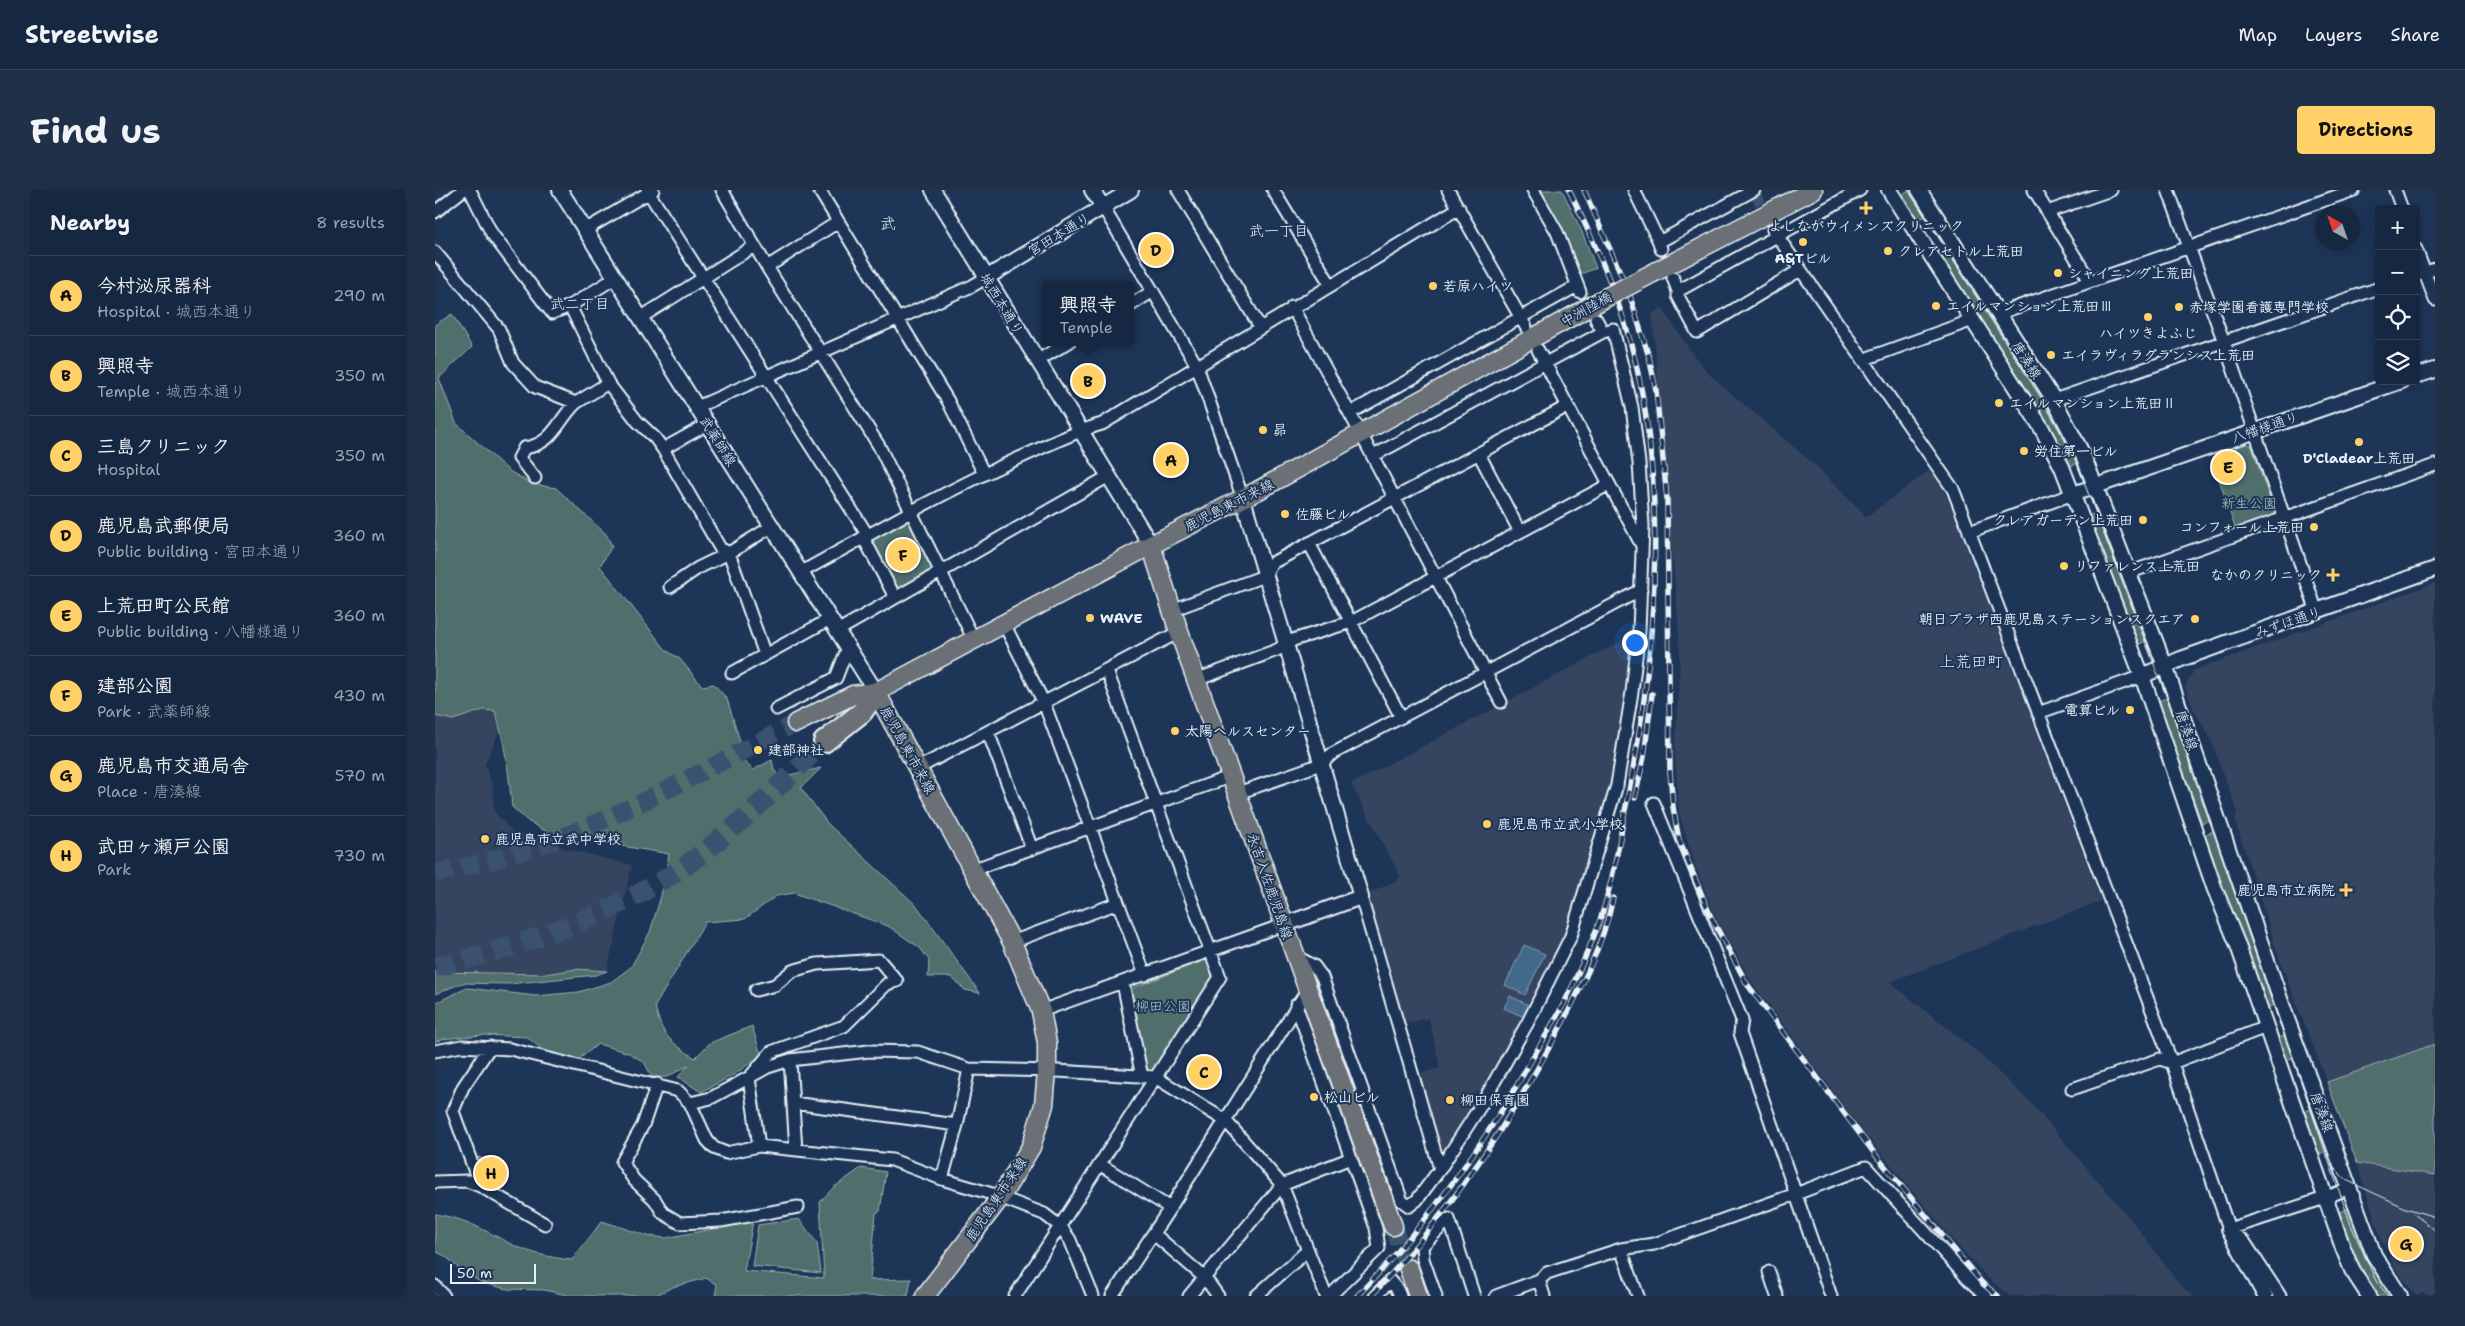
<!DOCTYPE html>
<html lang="en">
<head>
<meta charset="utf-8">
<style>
  body { margin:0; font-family:"Shantell Sans","Klee One",sans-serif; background:#1f3048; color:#f1f3f6 }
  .controls { position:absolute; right:15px; top:15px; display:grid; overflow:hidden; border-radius:5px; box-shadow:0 2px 12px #0003 }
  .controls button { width:45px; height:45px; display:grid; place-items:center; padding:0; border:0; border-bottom:1px solid #35445a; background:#162841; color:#f1f3f6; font:25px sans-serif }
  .compass { position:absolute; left:1880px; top:15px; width:45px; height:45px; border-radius:50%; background:#162841; box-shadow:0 2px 12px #0003; rotate:320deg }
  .scale { position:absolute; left:15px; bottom:12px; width:86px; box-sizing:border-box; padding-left:5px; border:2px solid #e8f1f8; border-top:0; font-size:14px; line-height:18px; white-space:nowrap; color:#e8f1f8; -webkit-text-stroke:4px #1d3557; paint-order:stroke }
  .you { position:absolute; left:1199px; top:452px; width:18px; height:18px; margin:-12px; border:4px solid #fff; border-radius:50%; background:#1a73e8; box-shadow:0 0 0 8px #1a73e833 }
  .badge { display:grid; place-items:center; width:32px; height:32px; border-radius:50%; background:#ffd166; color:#111; font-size:16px; font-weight:700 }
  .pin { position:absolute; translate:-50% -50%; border:2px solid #fff; box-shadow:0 1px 5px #0006 }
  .popup { position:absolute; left:607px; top:91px; width:92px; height:65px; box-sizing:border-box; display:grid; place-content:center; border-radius:5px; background:#162841; filter:drop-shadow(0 1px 4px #0005); font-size:16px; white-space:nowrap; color:#9ea6b1 }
  .popup b { font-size:19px; color:#f1f3f6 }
  .popup::after { content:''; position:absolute; left:50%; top:100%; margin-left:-10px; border:10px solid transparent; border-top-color:#162841 }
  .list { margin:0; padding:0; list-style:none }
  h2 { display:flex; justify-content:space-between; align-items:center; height:65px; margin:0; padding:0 20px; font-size:21px }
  h2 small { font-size:16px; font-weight:400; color:#9ea6b1 }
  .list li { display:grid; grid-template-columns:32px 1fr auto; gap:15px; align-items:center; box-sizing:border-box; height:80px; padding:0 20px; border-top:1px solid #35445a }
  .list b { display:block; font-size:19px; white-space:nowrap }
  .list p { margin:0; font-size:16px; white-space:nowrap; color:#9ea6b1 }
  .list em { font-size:16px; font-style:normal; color:#9ea6b1 }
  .icon { flex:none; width:28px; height:28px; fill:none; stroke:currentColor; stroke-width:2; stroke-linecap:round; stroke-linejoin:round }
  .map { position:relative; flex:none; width:2000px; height:1106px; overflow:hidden; border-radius:5px }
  header { display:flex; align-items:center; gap:30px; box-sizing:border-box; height:70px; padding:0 25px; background:#162841; border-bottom:1px solid #35445a }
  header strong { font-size:24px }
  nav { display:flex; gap:28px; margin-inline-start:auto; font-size:18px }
  .intro { display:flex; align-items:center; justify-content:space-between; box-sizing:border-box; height:120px; padding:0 30px }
  h1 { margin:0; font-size:35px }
  .button { padding:12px 22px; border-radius:5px; background:#ffd166; color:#111; font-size:18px; font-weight:700 }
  main { display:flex; gap:30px; padding:0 30px }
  aside { flex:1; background:#162841; border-radius:5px; box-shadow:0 2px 12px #0003 }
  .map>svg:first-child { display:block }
  .built { fill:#344460 }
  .green { fill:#506e6c; stroke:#9cb0b2 }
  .water { fill:#43698a; stroke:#859fb6 }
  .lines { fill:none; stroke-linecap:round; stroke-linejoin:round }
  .minor-tunnel { stroke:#3b516f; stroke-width:11; stroke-dasharray:11 5.5; stroke-linecap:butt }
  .primary-tunnel { stroke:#3b516f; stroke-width:18; stroke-dasharray:18 9; stroke-linecap:butt }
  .trunk-tunnel { stroke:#3b516f; stroke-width:18; stroke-dasharray:18 9; stroke-linecap:butt }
  .motorway-tunnel { stroke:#3b516f; stroke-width:20; stroke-dasharray:20 10; stroke-linecap:butt }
  .minor-casing { stroke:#e8f1f8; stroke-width:15 }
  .tertiary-casing { stroke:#e8f1f8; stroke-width:18 }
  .primary-casing { stroke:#e8f1f8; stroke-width:21 }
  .trunk-casing { stroke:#e8f1f8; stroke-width:21 }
  .motorway-casing { stroke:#e8f1f8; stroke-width:24 }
  .minor { stroke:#1d3557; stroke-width:11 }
  .tertiary { stroke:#1d3557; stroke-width:14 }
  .primary { stroke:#6b7074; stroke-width:18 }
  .trunk { stroke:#6b7074; stroke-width:18 }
  .motorway { stroke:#6b7074; stroke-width:20 }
  .tram { stroke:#e8f1f8; stroke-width:1 }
  .rail-casing { stroke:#e8f1f8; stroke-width:5.5 }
  .rail { stroke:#1d3557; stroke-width:4; stroke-dasharray:11; stroke-linecap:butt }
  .primary-bridge-casing { stroke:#e8f1f8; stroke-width:21; stroke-linecap:butt }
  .primary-bridge { stroke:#6b7074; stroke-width:18 }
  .poi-dot { fill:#ffd166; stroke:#1d3557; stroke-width:2 }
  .labels { text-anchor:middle; stroke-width:4; stroke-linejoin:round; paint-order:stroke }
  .poi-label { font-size:14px; font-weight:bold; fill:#e8f1f8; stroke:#1d3557; text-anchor:start }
  .street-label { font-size:14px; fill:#e8f1f8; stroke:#1d3557 }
  .park-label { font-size:14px; fill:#b3c3c7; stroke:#1d3557 }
  .neighbourhood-label { font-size:15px; fill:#e8f1f8; stroke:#1d3557 }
  .quarter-label { font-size:16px; fill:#e8f1f8; stroke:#1d3557 }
</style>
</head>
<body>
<header>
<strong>Streetwise</strong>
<nav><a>Map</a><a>Layers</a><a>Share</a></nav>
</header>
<div class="intro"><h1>Find us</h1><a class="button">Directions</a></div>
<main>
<aside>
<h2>Nearby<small>8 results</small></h2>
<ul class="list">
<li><span class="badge">A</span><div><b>今村泌尿器科</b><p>Hospital · 城西本通り</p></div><em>290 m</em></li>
<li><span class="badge">B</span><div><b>興照寺</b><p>Temple · 城西本通り</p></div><em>350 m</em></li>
<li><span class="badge">C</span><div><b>三島クリニック</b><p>Hospital</p></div><em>350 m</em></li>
<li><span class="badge">D</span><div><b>鹿児島武郵便局</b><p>Public building · 宮田本通り</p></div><em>360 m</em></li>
<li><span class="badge">E</span><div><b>上荒田町公民館</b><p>Public building · 八幡様通り</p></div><em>360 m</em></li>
<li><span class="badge">F</span><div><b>建部公園</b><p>Park · 武薬師線</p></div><em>430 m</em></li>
<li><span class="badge">G</span><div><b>鹿児島市交通局舎</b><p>Place · 唐湊線</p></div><em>570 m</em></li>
<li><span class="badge">H</span><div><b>武田ヶ瀬戸公園</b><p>Park</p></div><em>730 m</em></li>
</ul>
</aside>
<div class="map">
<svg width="2000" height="1106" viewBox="0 0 2000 1106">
  <rect width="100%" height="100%" fill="#1d3557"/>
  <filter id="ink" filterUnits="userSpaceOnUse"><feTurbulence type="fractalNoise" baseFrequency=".02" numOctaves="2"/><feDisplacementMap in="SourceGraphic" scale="10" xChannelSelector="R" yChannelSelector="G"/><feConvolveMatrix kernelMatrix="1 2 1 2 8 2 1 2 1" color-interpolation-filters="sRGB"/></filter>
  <g filter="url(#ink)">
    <path class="built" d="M1227 118 1256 162 1275 185 1382 277 1431 327 1495 280 1509 299 1666 711 1455 792 1541 861 1596 913 1698 1032 1746 1096 1759 1106H1575L1554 1089 1516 1048 1431 945 1318 794 1280 726 1259 672 1244 623 1240 563 1245 467 1242 413 1228 277 1226 222 1217 124Z
      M2000 393V854L1892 892 1845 771 1800 630 1802 621 1775 548 1758 518 1750 496 1759 480Z
      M1200 444 1177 596 1155 673 1129 747 1076 859 1053 898 1037 904 1042 917 1011 963H1005L983 884 1005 878 994 828 969 834 932 705 966 688 916 594Z
      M48 520 60 521 66 537 50 574 58 597 59 621 78 642 120 656 197 675 172 781 141 779 110 784 0 782V526L18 530Z
      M1922 973 2000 985V1106L1987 1103 1981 1106 1960 1078 1946 1049Z"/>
    <path class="green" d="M1101 0H1127L1147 42 1161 78 1141 86Z
      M1474 0H1477L1492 25 1482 31 1466 5Z
      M1517 62 1624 230 1645 272 1634 277 1613 236 1507 69Z
      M17 124 37 157 4 188 21 233 74 281 97 294 121 298 171 344 177 356 165 376 231 460 245 469 267 496 279 494 292 509 305 551 304 567 318 580 337 570 339 580 345 587 386 578 366 598 393 634 482 716 545 803 530 800 516 787H493L494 770 485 758 453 736 359 703 341 706 310 729 270 732 220 816C227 847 235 851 260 868L275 853 317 836 326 865 300 884 266 902 243 887 254 875 232 887H217L209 872 194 863 163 854 143 870 110 862 92 847 47 845 7 849 0 852V813L32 798 101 806 144 802 176 792 196 777 215 742 226 706 234 664 116 644 94 632 77 617C74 585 70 552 60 521L48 520 18 530 0 526V135Z
      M1811 254 1816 255 1840 324 1838 329 1801 341 1784 289 1808 281 1800 257Z
      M1665 322 1712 451 1701 455 1653 326Z
      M474 329 500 381 462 401 436 350Z
      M1734 507 1778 629 1767 633 1723 511Z
      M1781 640 1842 814 1831 818 1769 645Z
      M772 769 778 789 720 881H711L695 799Z
      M141 779 172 781 161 785 73 794 27 793 0 804V782L110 784Z
      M1852 845 1860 866 1849 871 1841 849Z
      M2000 854V985L1922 973 1892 892Z
      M1879 918 1895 960 1883 965 1867 922Z
      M43 967 65 974 55 991Z
      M426 978 451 982 445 1021 441 1023 435 1090 476 1089 473 1106H280L282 1095 271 1088 238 1097 219 1106H136L109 1100 72 1099 48 1093 31 1084 10 1066 0 1061V1024C35 1030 46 1039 76 1054 94 1063 117 1068 137 1070L167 1031 213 1046 231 1048 318 1031 309 1081 389 1088 385 1012 398 998Z
      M1914 1018C1926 1050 1936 1080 1957 1106H1942C1922 1082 1913 1052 1903 1023Z
      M364 1029 382 1053 386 1083 317 1076 323 1035Z"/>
    <path class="water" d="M1089 755 1110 764 1090 805 1070 795Z
      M1075 806 1094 815 1089 827 1069 818Z"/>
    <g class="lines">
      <path class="minor-tunnel" d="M1321 4 1338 40"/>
      <path class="primary-tunnel" d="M958 1036 974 1079"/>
      <path class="trunk-tunnel" d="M0 683C28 677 57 671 85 662 181 631 271 579 361 533"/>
      <path class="motorway-tunnel" d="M0 777C89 756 191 721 265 665 309 631 349 591 389 552"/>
      <defs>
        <path id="minor" d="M35 0 57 44 117 123 135 116 180 88
          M212 0 432 344
          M287 0 332 77 444 256 539 450
          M384 0 513 211 549 284
          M743 0 825 137
          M838 0 895 94
          M1013 0 1091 137
          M1098 0 1122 42 1145 102
          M1199 0 1224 52
          M1599 0 1655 91
          M1733 0 1789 152 1882 422
          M1960 0 1967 19
          M668 17 762 176 808 309
          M0 22 28 0
          M1612 22 1676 0
          M150 40 218 0
          M1338 40 1518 299 1737 873 1794 1039 1810 1053 1845 1106
          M1226 59 1224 52 1319 0
          M1981 59 2000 110
          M0 62 64 139 78 173 100 197 141 213 173 193 135 116
          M332 77 403 32
          M1981 85 2000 79
          M1238 88 1243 101 1425 0
          M1243 101V106L1262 142 1365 80
          M696 115 718 101
          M857 117 926 244 1066 512
          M1562 124 1919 0
          M205 128 319 56
          M1161 129 1168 142
          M1103 160 1206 354
          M1427 170 1538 130
          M602 171 634 152
          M173 193 202 231 220 248 228 259 273 234
          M1619 210 1944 98
          M262 217 537 96 551 88
          M915 223 1142 96
          M228 259 285 358 294 363 336 337
          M1044 264 1085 342
          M100 288 84 268 89 258C119 254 122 231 141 213
          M1534 342 1638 304
          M428 347 460 407
          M874 353 966 527
          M365 383C437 343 508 302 582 269 611 256 638 242 667 234L1024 18
          M1693 383 2000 275
          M235 397 263 378 294 363 330 465
          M737 420 829 386 837 373 1131 217
          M569 434 609 513 710 785
          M402 441 674 286
          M297 483 395 429
          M761 490 842 460 858 450 916 432 1173 295
          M341 519 401 488 413 457
          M1603 523 1707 486
          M553 542 597 659
          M483 578 744 442
          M803 603 886 574 897 564 1206 400
          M1219 613 1307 830 1305 843 1396 1106
          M537 680 797 586
          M926 707 1005 979
          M577 752 683 713
          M860 766 879 776 887 787 967 1011 974 1016 982 1010 1005 979 1048 912 1093 832 1136 746 1182 595 1197 502 1204 441 1208 336 1204 273 1197 217 1178 139 1168 142 938 266
          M688 793 707 887
          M321 800 340 795 357 781 382 774 444 770 462 791 452 794 409 836 336 862 314 888 324 956
          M861 815 941 1038 944 1058 895 1106
          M606 821 848 735
          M55 857 28 897 18 921 45 996 110 1034
          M0 861 27 856 75 859 243 901 255 913 272 950 279 958 291 963 324 956 457 970 507 989 557 1004 609 1024 626 1037 635 1050 658 1106
          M355 870 361 960
          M222 894 208 935 187 972 199 990 220 1010 228 1023 245 1033 286 1031 363 1017
          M1637 899 1725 869 1737 873 1831 837
          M255 913 276 908 333 877 355 870 434 861 483 862 534 879 622 881 720 887 791 931 847 995 891 1106
          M358 913 522 935
          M666 975 735 1018
          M507 989 522 935 534 879
          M0 992 32 991 45 996
          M1794 1039 1890 1008 1914 998
          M719 1044 770 1088 783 1106
          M1186 1059 1219 1054 1361 1004 1431 977 1533 1089 1551 1106
          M1334 1082 1342 1106
          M1104 1090 1109 1106
          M0 1096 9 1106
          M580 1106 785 787 672 481
          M677 1106 735 1018 873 799
          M754 1106 847 995 916 968
          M821 1106 873 1060
          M940 1106 955 1091 962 1099 965 1106
          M1001 1106 988 1069 987 1056 1014 1029 1039 1106
          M1061 1106 1104 1090 1112 1083 1186 1059 1203 1106"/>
        <path id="tertiary" d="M125 0 441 502
          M498 0 716 355
          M657 0 668 17
          M1454 0 1606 237 1627 277 1707 486 1779 697 1802 753 1908 1058 1917 1080 1934 1106
          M1484 0 1619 210 1648 265 1730 476 1852 829 1939 1065 1965 1106
          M551 88 696 0
          M1981 186 2000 180
          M1638 304 1967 191
          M808 309 926 707 848 735
          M1707 486 1746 469 2000 379
          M1794 1039 1830 1106"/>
        <path id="primary" d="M1220 82 1378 0
          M716 355 744 442 958 1036
          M974 1079 983 1106
          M490 1106 565 1008 596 957 609 915 612 881V853L606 821 577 752 441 502 716 355 822 301 1172 107"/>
        <path id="trunk" d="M361 533 418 505 441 502"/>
        <path id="motorway" d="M389 552 427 522 441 502"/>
      </defs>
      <use href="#minor" class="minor-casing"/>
      <use href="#tertiary" class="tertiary-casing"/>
      <use href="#primary" class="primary-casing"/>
      <use href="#trunk" class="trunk-casing"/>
      <use href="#motorway" class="motorway-casing"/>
      <use href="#minor" class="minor"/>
      <use href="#tertiary" class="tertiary"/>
      <use href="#primary" class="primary"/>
      <use href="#trunk" class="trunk"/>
      <use href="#motorway" class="motorway"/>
      <path class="tram" d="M1473 0 1610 214 1640 269 1735 516 1916 1035 1941 1091 1953 1106
        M1896 975 1911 990 1971 1018 2000 1027
        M1979 1024 2000 1040
        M1908 1033 1918 1062 1933 1090"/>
      <defs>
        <path id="rail" d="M1149 0 1193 100 1214 167 1221 200 1232 309 1235 582 1238 617 1244 650 1276 727 1312 794 1443 968 1547 1093 1563 1106
          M1200 608 1209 567 1217 504
          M922 1106C991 1035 1049 955 1097 869 1112 843 1129 817 1140 790 1153 761 1167 730 1174 699 1182 670 1186 640 1192 611 1220 472 1233 313 1201 174 1187 113 1161 56 1134 0
          M936 1106C1010 1029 1069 941 1120 847 1143 804 1168 756 1178 708"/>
      </defs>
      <use href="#rail" class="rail-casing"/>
      <use href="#rail" class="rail"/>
      <defs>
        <path id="primary-bridge" d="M1172 107 1220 82"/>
      </defs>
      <use href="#primary-bridge" class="primary-bridge-casing"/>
      <use href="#primary-bridge" class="primary-bridge"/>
    </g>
  </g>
  <g class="poi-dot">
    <path d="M1428.5 10.5h5v5h5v5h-5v5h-5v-5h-5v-5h5z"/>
    <circle cx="1368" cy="52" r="5"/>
    <circle cx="1453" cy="61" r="5"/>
    <circle cx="1623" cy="83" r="5"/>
    <circle cx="998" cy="96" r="5"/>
    <circle cx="1501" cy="116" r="5"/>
    <circle cx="1744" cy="117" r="5"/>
    <circle cx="1713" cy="127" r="5"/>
    <circle cx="1616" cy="165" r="5"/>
    <circle cx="1564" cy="213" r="5"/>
    <circle cx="828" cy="240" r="5"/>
    <circle cx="1924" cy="252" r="5"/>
    <circle cx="1589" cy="261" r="5"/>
    <circle cx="850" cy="324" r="5"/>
    <circle cx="1708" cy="330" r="5"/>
    <circle cx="1879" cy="337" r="5"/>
    <circle cx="1629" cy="376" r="5"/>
    <path d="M1895.5 377.5h5v5h5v5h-5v5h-5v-5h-5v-5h5z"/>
    <circle cx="655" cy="428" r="5"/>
    <circle cx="1760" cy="429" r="5"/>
    <circle cx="1695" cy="520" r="5"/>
    <circle cx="740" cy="541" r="5"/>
    <circle cx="323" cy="560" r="5"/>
    <circle cx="1052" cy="634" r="5"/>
    <circle cx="50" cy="649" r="5"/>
    <path d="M1908.5 692.5h5v5h5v5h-5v5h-5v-5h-5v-5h5z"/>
    <circle cx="879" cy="907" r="5"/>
    <circle cx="1015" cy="910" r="5"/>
  </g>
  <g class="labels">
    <g class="poi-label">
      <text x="1431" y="41" text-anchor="middle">よしながウイメンズクリニック</text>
      <text x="1463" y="66">クレアセトル上荒田</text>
      <text x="1368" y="73" text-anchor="middle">A&amp;Tビル</text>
      <text x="1633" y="88">シャイニング上荒田</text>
      <text x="1008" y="101">若原ハイツ</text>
      <text x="1511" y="121">エイルマンション上荒田Ⅲ</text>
      <text x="1754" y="122">赤塚学園看護専門学校</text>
      <text x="1713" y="148" text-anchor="middle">ハイツきよふじ</text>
      <text x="1626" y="170">エイラヴィラグランシス上荒田</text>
      <text x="1574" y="218">エイルマンション上荒田Ⅱ</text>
      <text x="838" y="245">昴</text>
      <text x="1599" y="266">労住第一ビル</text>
      <text x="1924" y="273" text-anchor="middle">D'Cladear上荒田</text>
      <text x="860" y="329">佐藤ビル</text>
      <text x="1698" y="335" text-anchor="end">クレアガーデン上荒田</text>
      <text x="1869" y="342" text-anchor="end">コンフォール上荒田</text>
      <text x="1639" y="381">リファレンス上荒田</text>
      <text x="1887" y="390" text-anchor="end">なかのクリニック</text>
      <text x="665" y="433">WAVE</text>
      <text x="1750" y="434" text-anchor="end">朝日プラザ西鹿児島ステーションスクエア</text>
      <text x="1685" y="525" text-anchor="end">電算ビル</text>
      <text x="750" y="546">太陽ヘルスセンター</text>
      <text x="333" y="565">建部神社</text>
      <text x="1062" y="639">鹿児島市立武小学校</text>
      <text x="60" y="654">鹿児島市立武中学校</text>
      <text x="1900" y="705" text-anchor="end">鹿児島市立病院</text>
      <text x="889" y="912">松山ビル</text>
      <text x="1025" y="915">柳田保育園</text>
    </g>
    <g class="street-label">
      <text transform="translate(624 44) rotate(-31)" y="5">宮田本通り</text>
      <text transform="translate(567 114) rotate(59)" y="5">城西本通り</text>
      <text transform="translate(1151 119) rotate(-29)" y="5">中洲陸橋</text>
      <text transform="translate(1592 170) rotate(57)" y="5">唐湊線</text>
      <text transform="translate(1830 237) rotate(-19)" y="5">八幡様通り</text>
      <text transform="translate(283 251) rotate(58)" y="5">武薬師線</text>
      <text transform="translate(794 315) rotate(-27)" y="5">鹿児島東市来線</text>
      <text transform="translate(1853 432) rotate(-19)" y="5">みずほ通り</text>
      <text transform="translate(1752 540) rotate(71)" y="5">唐湊線</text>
      <text transform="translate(473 560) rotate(61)" y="5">鹿児島東市来線</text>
      <text transform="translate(835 696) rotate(71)" y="5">永吉入佐鹿児島線</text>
      <text transform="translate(1887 922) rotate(70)" y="5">唐湊線</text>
      <text transform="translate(561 1009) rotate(-56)" y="5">鹿児島東市来線</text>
    </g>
    <g class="park-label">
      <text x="1814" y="318">新生公園</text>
      <text x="728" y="821">柳田公園</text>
    </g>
    <g class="neighbourhood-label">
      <text x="844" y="46">武一丁目</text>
      <text x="145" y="119">武二丁目</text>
    </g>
    <g class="quarter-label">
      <text x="453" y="39">武</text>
      <text x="1536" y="477">上荒田町</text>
    </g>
  </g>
</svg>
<div class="controls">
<button>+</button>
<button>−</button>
<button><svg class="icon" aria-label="locate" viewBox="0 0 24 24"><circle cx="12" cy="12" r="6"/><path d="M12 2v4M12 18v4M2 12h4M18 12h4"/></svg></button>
<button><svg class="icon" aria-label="layers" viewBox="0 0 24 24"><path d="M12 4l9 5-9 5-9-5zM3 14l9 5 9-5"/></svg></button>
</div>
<svg class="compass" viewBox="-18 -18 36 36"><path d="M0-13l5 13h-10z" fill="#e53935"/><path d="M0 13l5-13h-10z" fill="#9ea6b1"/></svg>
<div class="scale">50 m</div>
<div class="you"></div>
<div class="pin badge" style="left:736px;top:270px">A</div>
<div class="pin badge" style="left:653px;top:191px">B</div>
<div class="popup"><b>興照寺</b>Temple</div>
<div class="pin badge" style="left:769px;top:882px">C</div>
<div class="pin badge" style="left:721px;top:60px">D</div>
<div class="pin badge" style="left:1793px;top:277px">E</div>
<div class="pin badge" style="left:468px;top:365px">F</div>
<div class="pin badge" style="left:1971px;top:1054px">G</div>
<div class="pin badge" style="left:56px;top:983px">H</div>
</div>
</main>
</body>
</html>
